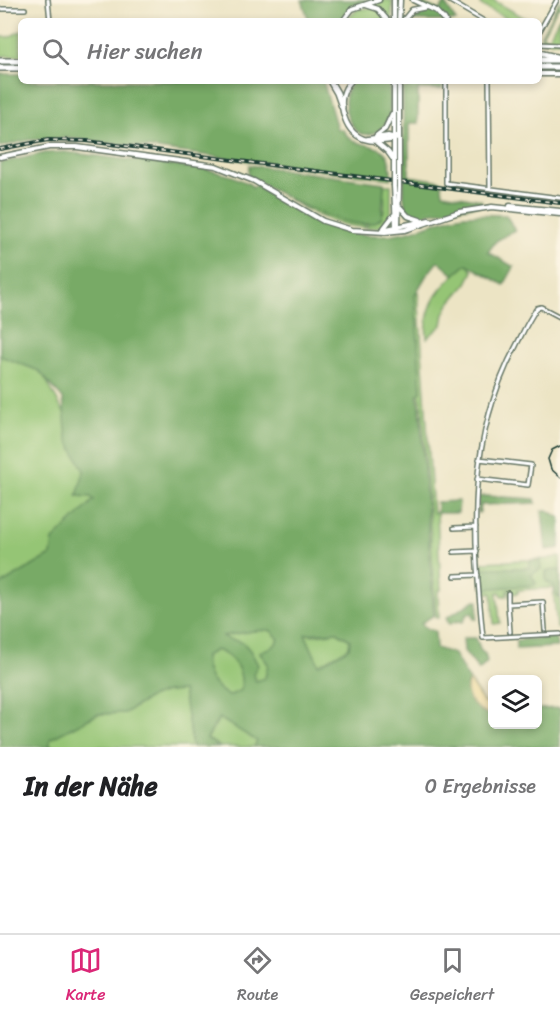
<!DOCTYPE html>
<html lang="de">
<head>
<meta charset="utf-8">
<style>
  body { margin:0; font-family:Sriracha,sans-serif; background:#f2f2f2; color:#202124 }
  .controls { position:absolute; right:18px; bottom:18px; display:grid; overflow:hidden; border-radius:9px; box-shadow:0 3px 9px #0003 }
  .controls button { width:54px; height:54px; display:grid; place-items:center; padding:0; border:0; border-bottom:2px solid #e0e0e0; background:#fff; color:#202124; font:30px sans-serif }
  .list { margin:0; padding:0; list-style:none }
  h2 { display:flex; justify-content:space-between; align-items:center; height:78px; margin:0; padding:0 24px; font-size:26px }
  h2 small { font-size:20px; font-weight:400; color:#757577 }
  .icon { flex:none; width:33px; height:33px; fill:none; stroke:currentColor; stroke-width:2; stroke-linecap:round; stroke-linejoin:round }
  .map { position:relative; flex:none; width:560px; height:747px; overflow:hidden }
  .search { position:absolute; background:#fff; box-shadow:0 3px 9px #0003; left:18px; right:18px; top:18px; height:66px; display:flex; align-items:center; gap:15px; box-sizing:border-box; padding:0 21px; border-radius:9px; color:#757577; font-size:22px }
  .sheet { height:186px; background:#fff }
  nav { display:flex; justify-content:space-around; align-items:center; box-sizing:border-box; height:84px; border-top:2px solid #e0e0e0; background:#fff; font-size:16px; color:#757577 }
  nav a { display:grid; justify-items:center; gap:3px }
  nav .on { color:#db2777 }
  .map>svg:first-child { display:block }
  .green { fill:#95c574; stroke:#5a8154; stroke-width:1.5 }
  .forest { fill:#78aa66; stroke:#4c744d; stroke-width:1.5; fill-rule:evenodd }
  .sand { fill:#eeda9e; stroke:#868c69; stroke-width:1.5 }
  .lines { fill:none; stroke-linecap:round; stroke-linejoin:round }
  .street-casing { stroke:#677766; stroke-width:6 }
  .secondary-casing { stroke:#677766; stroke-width:7 }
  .highway-casing { stroke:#677766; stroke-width:8 }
  .street { stroke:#fff; stroke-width:3 }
  .secondary { stroke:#fff; stroke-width:4 }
  .highway { stroke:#fff; stroke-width:5 }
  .tram { stroke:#1f3d34; stroke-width:1.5 }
  .rail-casing { stroke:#1f3d34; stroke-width:4 }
  .rail { stroke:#fcf5e5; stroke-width:1.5; stroke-dasharray:4.5; stroke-linecap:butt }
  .secondary-bridge-casing { stroke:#677766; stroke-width:7; stroke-linecap:butt }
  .secondary-bridge { stroke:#fff; stroke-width:4 }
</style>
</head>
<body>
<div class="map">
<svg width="560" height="747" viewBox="0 0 560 747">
  <rect width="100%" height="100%" fill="#fcf5e5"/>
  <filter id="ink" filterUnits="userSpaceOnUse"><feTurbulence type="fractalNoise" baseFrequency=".0167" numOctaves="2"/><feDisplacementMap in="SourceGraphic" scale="12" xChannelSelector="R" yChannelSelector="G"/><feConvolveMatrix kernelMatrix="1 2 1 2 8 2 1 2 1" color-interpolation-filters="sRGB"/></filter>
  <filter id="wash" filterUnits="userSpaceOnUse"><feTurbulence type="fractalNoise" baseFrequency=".008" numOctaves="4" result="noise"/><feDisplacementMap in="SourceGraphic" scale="24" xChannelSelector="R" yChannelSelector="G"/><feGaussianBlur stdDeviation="1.35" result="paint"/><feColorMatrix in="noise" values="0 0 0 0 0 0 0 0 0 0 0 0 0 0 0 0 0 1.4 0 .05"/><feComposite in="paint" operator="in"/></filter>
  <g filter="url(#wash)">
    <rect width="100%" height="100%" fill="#ece4c4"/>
    <path class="green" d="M382 0H392V21H345L358 9 371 8 372 4Z
      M483 0H493L528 20 512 21 480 5Z
      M560 0V7H558L542 35 548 38 560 16V42L542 41 541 35Z
      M21 31V56H0V37H9Z
      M384 185H391V213L383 226 368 228 367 224C390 221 384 203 384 185Z
      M288 199 330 216 365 225 366 228C336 226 313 214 288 199Z
      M467 264 473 271 467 283 449 304 444 314 442 325 427 338C423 304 442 284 467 264Z
      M418 291 433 513H437L441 590H438L439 618H436L422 406 419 394 421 392 415 295Z
      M0 296 125 524 0 591Z
      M560 556V628H557L553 588 518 590V593L510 594V598L509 590 507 591V596H502L500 592 497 593 500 623 494 624 492 593H485L483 589 482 562 547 559Z
      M270 630 280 639 274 646 265 678 256 681 223 636 253 631Z
      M337 632 350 640 349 648 319 665 305 634 316 635Z
      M216 650C234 656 244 671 241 690L229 696C213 687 205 674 205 656Z
      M184 691 192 747H50L49 739 98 714 125 713 149 698 166 692Z
      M219 718 258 741 254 747H220L207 739Z"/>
    <path class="forest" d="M302 0H374C358 3 347 5 341 21H309Z
      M445 3 456 21H414L417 16 424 11 422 4 440 10Z
      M0 74H21V81H323L337 129H342C359 158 393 130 391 179L71 138 29 140 0 147Z
      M355 81H389C389 93 392 107 388 119 383 132 364 141 354 128 344 116 340 90 355 81Z
      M410 81H443L442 89H418V123H409V176L441 181 443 193 481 200 482 202 479 205 428 213 423 217 412 216 407 213 404 198 403 88 410 87Z
      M65 152 205 169 232 176 250 184 252 187 256 185C304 215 346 246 406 232 425 227 444 218 464 215 477 214 492 215 506 215L515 230 496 241 488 252 514 267 504 285 467 264 454 275 438 261 426 276 415 295 421 392 417 395 420 406 434 615 421 623 427 629 435 631 436 648 454 654 469 680 467 685C471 701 475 711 492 715V724H538V709L560 708V747H254L257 741 219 718 207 739 220 747H192L183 691 166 692 149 698 125 713 98 714 50 739V747H0V585L51 555 53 540 94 500 91 497 77 496 84 471 67 438 63 399 39 371 0 356V163L45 153ZM270 630 279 639 274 646 259 652 268 664 265 678 256 681 253 674 258 665C253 656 249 644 238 641 232 640 228 640 223 636L253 631ZM337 632 350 640 349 648 319 665 305 634ZM216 650C233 655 244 671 241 690L229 696C213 687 205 674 205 656Z
      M249 165 384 183 382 217C361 243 271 189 248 176Z
      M485 496 535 499 536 503 481 505 480 512 478 513V497Z
      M459 501 458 513H437V502Z
      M548 510 560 518V548L546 550 542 511Z
      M530 560H540L541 569 531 574 536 583 535 585 483 589 481 568H530Z
      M560 570V600L555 592 554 586 546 581V571Z
      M475 600H478L477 619H474L473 613 467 614 463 622 458 621 449 624 446 618Z
      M556 637 557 647 516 649V640Z
      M463 638H476L481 651 485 654 487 662 479 670 464 651Z"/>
    <path class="sand" d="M469 680 484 703H492V715C477 712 461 697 469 680Z"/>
  </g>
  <g filter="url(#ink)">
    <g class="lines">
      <defs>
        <path id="street" d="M48 0 50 21
          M448 0 484 21
          M0 9H25
          M539 32 557 0
          M539 44 560 45
          M446 81V183L560 198
          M489 81 490 188
          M560 317 541 307 537 308C529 319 523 332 517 344 465 441 473 534 483 638L560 634
          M477 479 528 485 531 465 479 459
          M454 528 476 527
          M454 552 477 551
          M455 576 478 575
          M508 593V603
          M510 632 508 604 543 602 545 630"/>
        <path id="secondary" d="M413 0 436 11 444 20
          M366 5 378 9 388 21
          M343 21 352 9 379 0
          M394 21V0
          M399 21 400 0
          M403 21 412 10 427 7
          M539 74H560
          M351 81C343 89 340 101 343 112 350 142 372 145 399 138
          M394 81V178
          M399 81V178
          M376 136 385 129 392 114
          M368 139 388 136 396 138
          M375 141 388 152 393 159
          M0 157 49 147H77L216 166 254 181 323 221 352 230 385 232 405 230 459 212 492 207 560 214
          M394 186 396 227
          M510 206 560 211
          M400 207 408 216 420 220
          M398 227 399 187
          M384 228 394 215
          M382 230 429 220"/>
        <path id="highway" d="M444 19 445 21
          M539 53 560 58
          M539 60H560
          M0 61H21
          M539 67H560
          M0 68H21
          M330 81 337 93 342 107"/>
      </defs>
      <use href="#street" class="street-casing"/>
      <use href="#secondary" class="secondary-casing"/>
      <use href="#highway" class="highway-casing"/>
      <use href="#street" class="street"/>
      <use href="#secondary" class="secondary"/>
      <use href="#highway" class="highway"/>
      <path class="tram" d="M560 446 552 450 548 459 551 469 560 477"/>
      <defs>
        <path id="rail" d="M0 149 48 140 87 141 560 203"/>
      </defs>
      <use href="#rail" class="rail-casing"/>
      <use href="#rail" class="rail"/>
      <defs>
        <path id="secondary-bridge" d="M394 178V186
          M399 187V178"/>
      </defs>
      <use href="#secondary-bridge" class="secondary-bridge-casing"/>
      <use href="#secondary-bridge" class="secondary-bridge"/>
    </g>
  </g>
</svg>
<div class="controls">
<button><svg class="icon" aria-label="layers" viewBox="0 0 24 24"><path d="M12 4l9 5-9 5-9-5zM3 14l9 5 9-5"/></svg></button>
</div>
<div class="search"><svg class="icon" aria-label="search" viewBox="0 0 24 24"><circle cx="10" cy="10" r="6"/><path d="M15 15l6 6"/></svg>Hier suchen</div>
</div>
<section class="sheet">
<h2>In der Nähe<small>0 Ergebnisse</small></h2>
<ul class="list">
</ul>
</section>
<nav>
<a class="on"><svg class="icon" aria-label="map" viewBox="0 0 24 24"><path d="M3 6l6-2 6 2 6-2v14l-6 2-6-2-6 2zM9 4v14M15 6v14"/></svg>Karte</a>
<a><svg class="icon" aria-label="directions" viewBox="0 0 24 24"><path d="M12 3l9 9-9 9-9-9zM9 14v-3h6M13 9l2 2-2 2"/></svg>Route</a>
<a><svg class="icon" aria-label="saved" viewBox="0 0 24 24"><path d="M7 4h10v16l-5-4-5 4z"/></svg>Gespeichert</a>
</nav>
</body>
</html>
